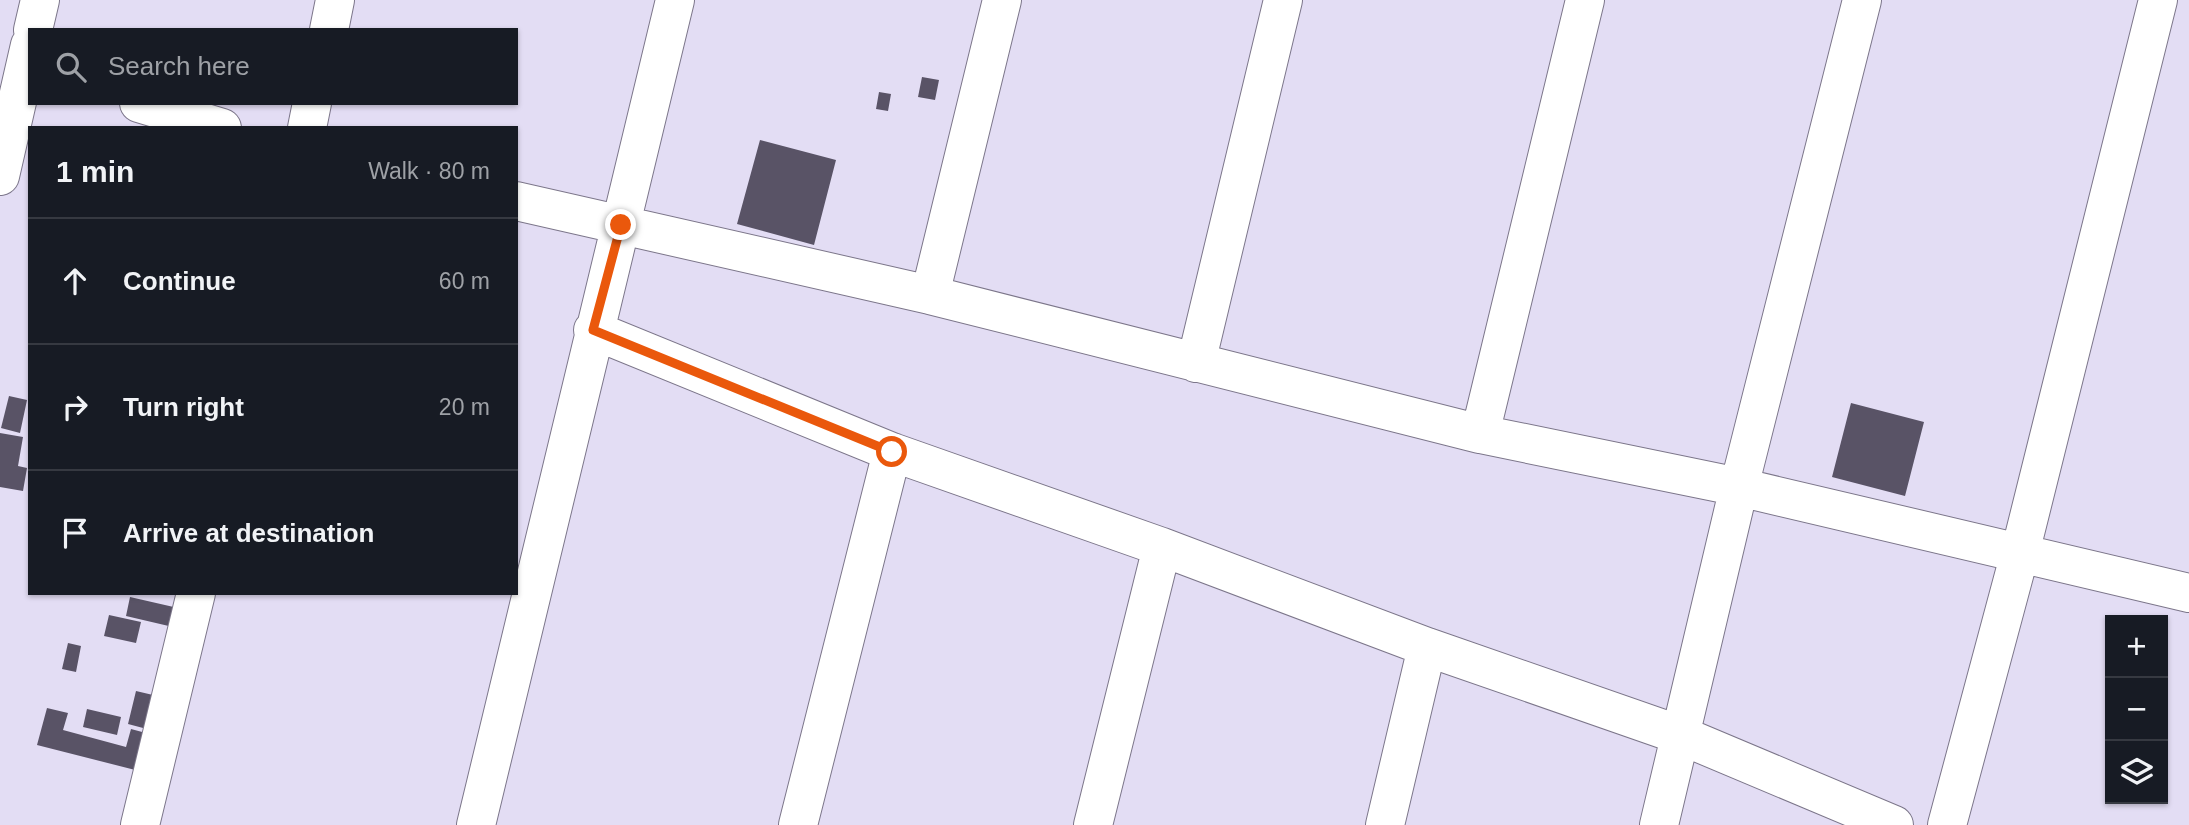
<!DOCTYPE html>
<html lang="en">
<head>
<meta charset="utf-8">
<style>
  body { margin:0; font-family:Helvetica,sans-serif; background:#242831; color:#f1f3f6 }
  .controls { position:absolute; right:21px; bottom:21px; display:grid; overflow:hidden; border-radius:0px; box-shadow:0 2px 5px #0004 }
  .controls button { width:63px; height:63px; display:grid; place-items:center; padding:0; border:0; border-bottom:2px solid #363941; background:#171b24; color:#f1f3f6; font:35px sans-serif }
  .stop { position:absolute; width:21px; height:21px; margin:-16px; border:5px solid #ea580c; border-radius:50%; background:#fff }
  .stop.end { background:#ea580c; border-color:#fff; box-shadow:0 2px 7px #0008 }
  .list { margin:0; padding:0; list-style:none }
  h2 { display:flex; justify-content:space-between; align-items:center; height:91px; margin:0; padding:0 28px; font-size:30px }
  h2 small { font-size:23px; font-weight:400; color:#9ea1a6 }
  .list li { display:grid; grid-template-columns:46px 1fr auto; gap:21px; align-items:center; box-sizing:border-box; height:126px; padding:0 28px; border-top:2px solid #363941 }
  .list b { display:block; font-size:26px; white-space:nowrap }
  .list em { font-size:23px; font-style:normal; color:#9ea1a6 }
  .icon { flex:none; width:38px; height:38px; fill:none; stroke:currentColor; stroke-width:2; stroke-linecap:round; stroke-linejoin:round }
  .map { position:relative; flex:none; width:2189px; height:825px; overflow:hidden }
  .search { position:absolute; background:#171b24; box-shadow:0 2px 5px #0004; left:28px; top:28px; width:490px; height:77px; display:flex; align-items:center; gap:18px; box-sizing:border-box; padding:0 24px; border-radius:0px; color:#9ea1a6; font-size:26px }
  .panel { position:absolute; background:#171b24; box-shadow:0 2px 5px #0004; left:28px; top:126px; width:490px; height:469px; border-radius:0px }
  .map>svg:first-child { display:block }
  .building { fill:#595366 }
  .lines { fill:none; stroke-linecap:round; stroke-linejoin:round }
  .minor-casing { stroke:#7c768a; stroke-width:40 }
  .minor { stroke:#fff; stroke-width:38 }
  .route { stroke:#ea580c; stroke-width:9 }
</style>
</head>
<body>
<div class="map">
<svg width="2189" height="825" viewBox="0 0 2189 825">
  <rect width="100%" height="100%" fill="#e3ddf4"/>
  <path class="building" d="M922 77 939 80 935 100 918 97Z
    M879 92 891 94 888 111 876 109Z
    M760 140 836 160 814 245 737 224Z
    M9 396 27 400 20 433 1 428Z
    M1851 403 1924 422 1905 496 1832 477Z
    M0 433 23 437 18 466 27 468 23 491 0 487Z
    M130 597 178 608 173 627 126 616Z
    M109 615 141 622 136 643 104 636Z
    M68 643 81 646 76 672 62 669Z
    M136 691 170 699 162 733 128 724Z
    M47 708 68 713 63 730 126 747 131 729 157 736 147 773 37 745Z
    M87 709 121 717 117 735 83 727Z"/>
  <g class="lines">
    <defs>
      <path id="minor" d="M33 30 40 0
        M329 30 335 0
        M139 103 222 128
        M307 128 312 103
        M0 176 30 45
        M516 201 930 295 1480 434 1739 487 2189 593
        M930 295 1002 0
        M593 330 892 452 1162 547 1427 647 1680 735 1894 825
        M1196 363 1283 0
        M1480 434 1585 0
        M140 825 196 593
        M476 825 675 0
        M798 825 892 452
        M1093 825 1162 547
        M1385 825 1427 647
        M1659 825 1739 487 1862 0
        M1947 825 2020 553 2158 0"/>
    </defs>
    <use href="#minor" class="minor-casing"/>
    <use href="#minor" class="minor"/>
  </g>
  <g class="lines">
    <path class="route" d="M621 225 593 330 892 452"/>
  </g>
</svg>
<div class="controls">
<button>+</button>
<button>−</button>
<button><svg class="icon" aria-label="layers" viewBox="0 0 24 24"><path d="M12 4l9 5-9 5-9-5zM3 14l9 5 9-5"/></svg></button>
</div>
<div class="stop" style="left:892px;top:452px"></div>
<div class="stop end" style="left:621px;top:225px"></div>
<div class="search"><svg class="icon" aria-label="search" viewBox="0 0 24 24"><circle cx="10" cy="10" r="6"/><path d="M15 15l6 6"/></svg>Search here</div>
<section class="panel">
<h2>1 min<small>Walk · 80 m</small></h2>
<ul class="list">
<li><svg class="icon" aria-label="ahead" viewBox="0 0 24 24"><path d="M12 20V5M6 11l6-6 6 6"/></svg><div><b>Continue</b></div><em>60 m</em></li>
<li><svg class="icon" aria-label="right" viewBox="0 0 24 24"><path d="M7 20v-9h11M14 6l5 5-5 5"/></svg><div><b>Turn right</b></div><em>20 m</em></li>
<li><svg class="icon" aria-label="arrive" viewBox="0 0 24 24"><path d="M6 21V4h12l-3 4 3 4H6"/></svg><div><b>Arrive at destination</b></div></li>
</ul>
</section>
</div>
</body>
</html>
